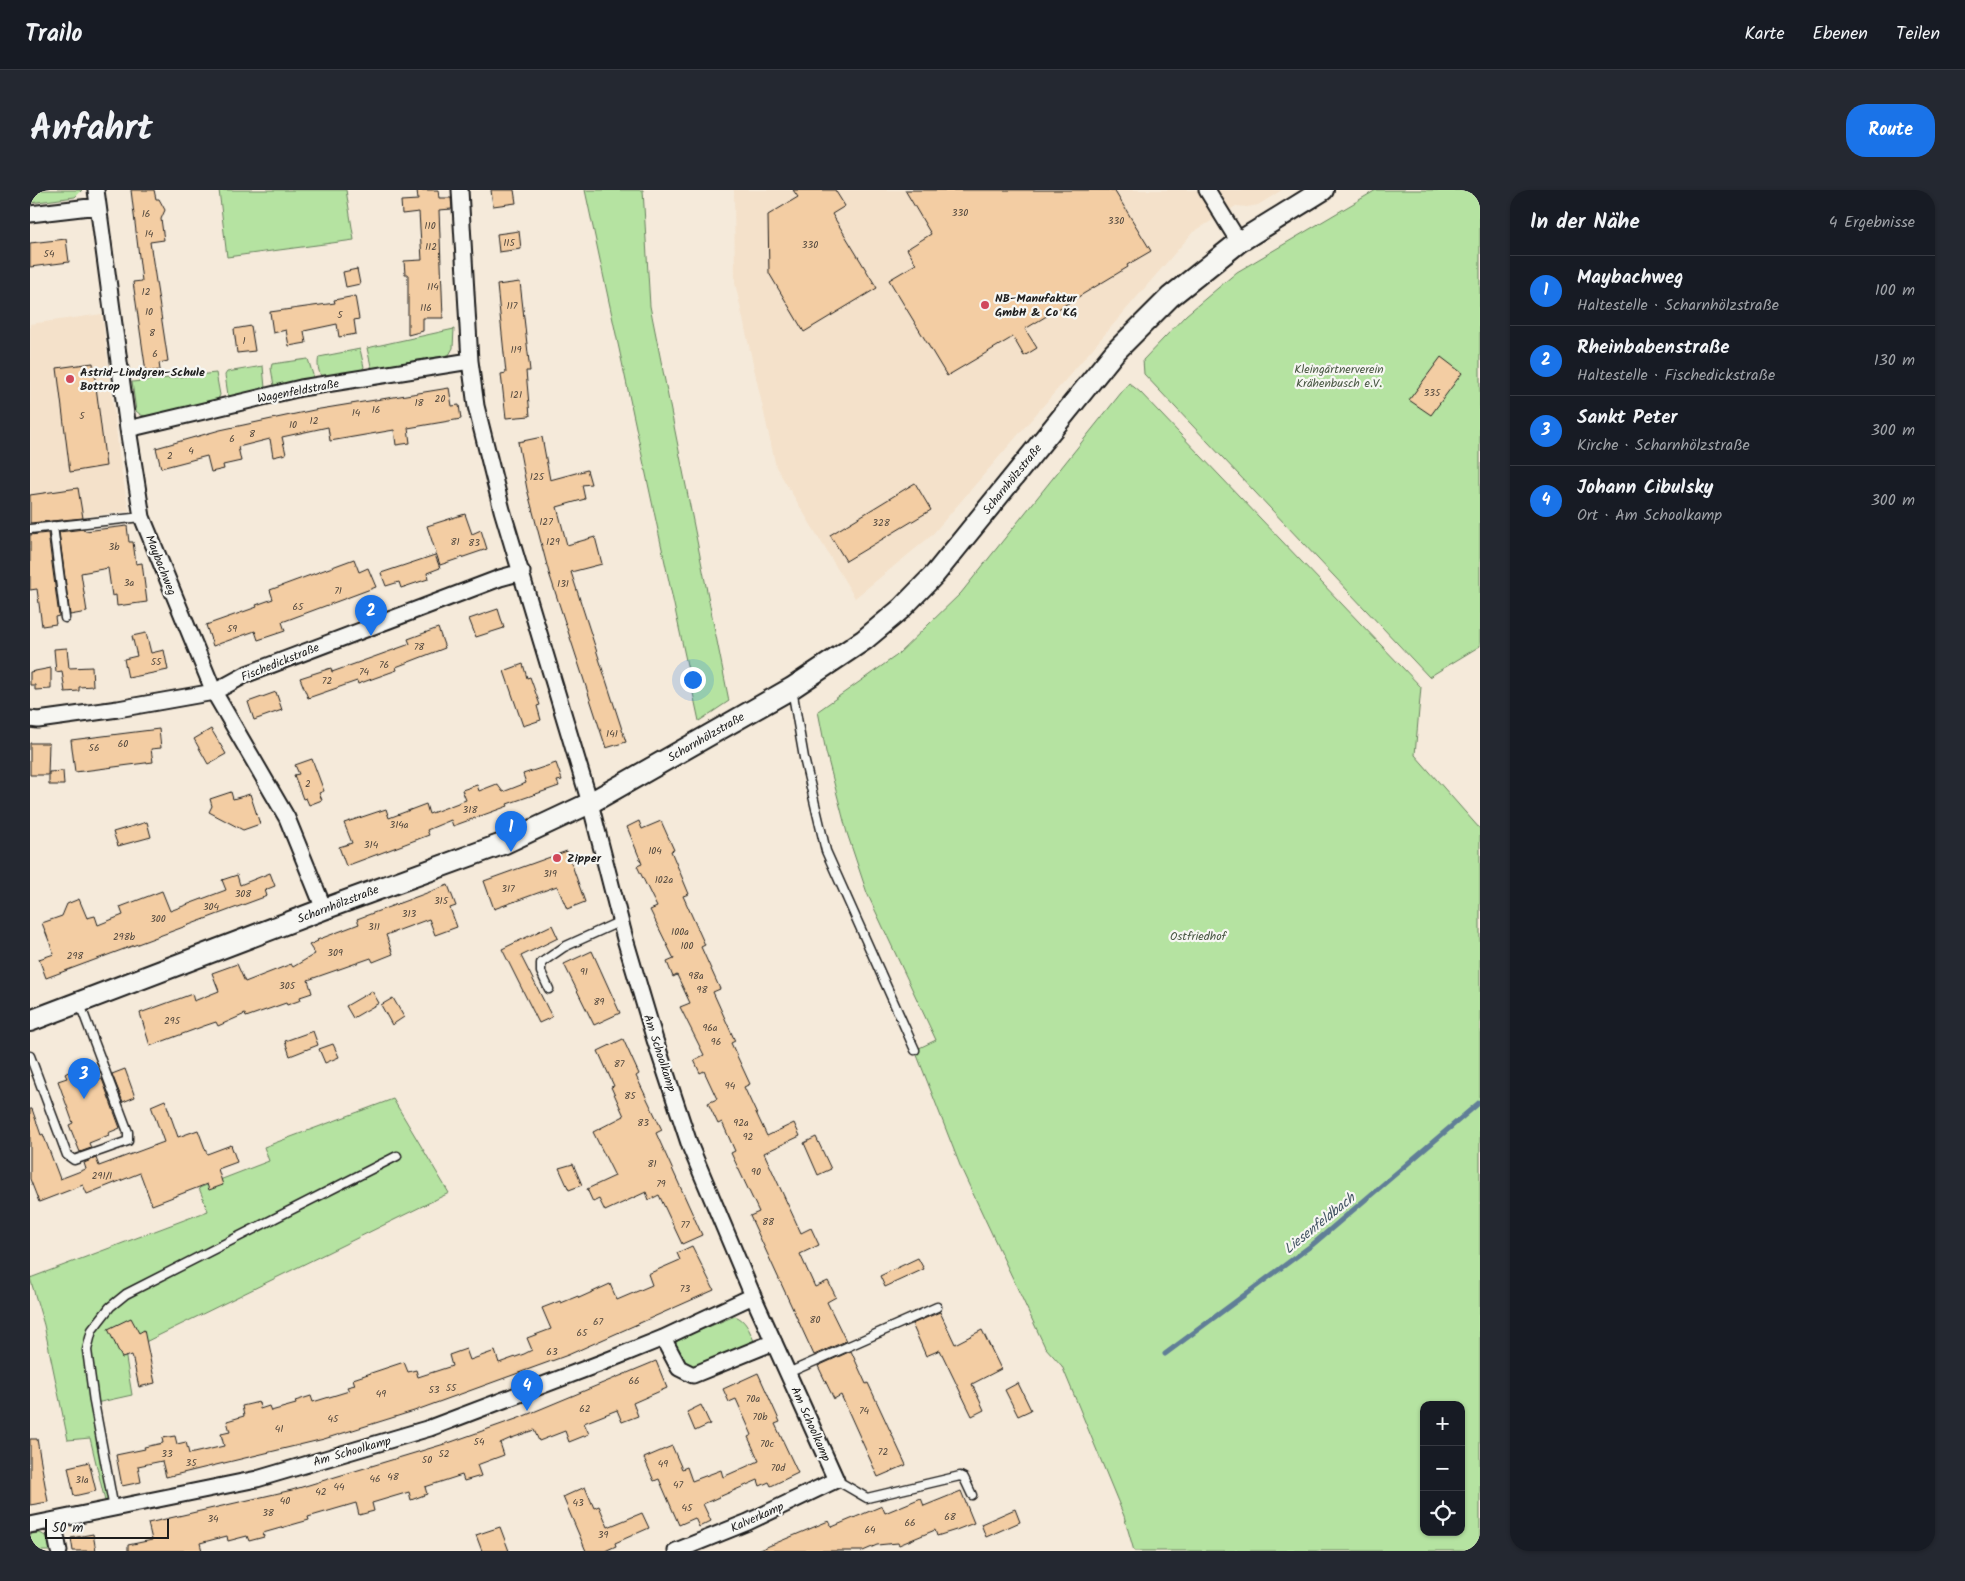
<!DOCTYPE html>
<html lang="de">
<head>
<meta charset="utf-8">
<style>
  body { margin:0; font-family:Kalam,sans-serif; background:#242831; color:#f1f3f6 }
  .controls { position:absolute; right:15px; bottom:15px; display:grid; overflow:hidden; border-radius:10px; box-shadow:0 1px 4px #0004 }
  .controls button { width:45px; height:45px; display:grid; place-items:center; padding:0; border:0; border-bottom:1px solid #363941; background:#171b24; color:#f1f3f6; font:25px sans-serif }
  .scale { position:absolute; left:15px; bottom:12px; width:124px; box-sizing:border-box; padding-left:5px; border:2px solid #1c1c1c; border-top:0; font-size:14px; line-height:18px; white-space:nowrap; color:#1c1c1c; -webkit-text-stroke:4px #f6f6f2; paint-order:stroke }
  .you { position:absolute; left:662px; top:489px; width:18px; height:18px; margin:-12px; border:4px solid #fff; border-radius:50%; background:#1a73e8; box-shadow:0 0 0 8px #1a73e833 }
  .badge { display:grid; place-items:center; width:32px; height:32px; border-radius:50%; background:#1a73e8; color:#fff; font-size:16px; font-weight:700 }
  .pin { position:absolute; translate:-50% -41px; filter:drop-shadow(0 1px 2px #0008) }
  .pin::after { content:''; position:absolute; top:26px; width:18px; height:15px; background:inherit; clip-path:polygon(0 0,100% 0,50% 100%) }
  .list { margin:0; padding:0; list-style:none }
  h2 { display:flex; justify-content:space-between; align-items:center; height:65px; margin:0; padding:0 20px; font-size:21px }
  h2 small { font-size:16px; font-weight:400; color:#9ea1a6 }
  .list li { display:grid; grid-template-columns:32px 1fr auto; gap:15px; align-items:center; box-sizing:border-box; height:70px; padding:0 20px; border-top:1px solid #363941 }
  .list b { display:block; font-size:19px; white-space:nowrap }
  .list p { margin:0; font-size:16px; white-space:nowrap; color:#9ea1a6 }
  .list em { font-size:16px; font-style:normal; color:#9ea1a6 }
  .icon { flex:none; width:28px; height:28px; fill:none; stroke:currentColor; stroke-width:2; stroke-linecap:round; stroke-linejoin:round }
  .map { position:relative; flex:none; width:1450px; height:1361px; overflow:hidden; border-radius:20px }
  header { display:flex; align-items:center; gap:30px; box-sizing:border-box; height:70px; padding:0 25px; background:#171b24; border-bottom:1px solid #363941 }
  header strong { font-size:24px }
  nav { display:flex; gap:28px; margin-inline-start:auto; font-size:18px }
  .intro { display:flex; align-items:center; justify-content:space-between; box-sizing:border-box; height:120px; padding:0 30px }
  h1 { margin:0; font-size:35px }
  .button { padding:12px 22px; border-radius:20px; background:#1a73e8; color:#fff; font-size:18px; font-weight:700 }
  main { display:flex; gap:30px; padding:0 30px }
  aside { flex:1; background:#171b24; border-radius:20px; box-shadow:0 1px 4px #0004 }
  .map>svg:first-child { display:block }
  .built { fill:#f4e1ca }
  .green { fill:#b5e3a1; stroke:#68805e; fill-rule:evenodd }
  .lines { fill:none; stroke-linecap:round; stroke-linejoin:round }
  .stream { stroke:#607e97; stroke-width:5 }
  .building { fill:#f3cda3; stroke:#1c1c1c }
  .service-casing { stroke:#1c1c1c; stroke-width:11 }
  .minor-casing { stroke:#1c1c1c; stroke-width:19 }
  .secondary-casing { stroke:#1c1c1c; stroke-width:24 }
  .service { stroke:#f6f6f2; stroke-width:8 }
  .minor { stroke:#f6f6f2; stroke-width:15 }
  .secondary { stroke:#f6f6f2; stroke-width:20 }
  .poi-dot { fill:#d1495b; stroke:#f6f6f2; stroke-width:2 }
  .labels { text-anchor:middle; stroke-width:4.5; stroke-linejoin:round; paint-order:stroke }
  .number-label { font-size:10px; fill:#52483e }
  .poi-label { font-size:12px; font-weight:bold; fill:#1c1c1c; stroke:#f6f6f2; text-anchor:start }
  .park-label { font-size:12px; fill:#4a5844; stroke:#f6f6f2 }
  .street-label { font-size:12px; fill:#1c1c1c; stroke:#f6f6f2 }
  .water-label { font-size:14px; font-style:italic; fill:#445564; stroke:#f6f6f2 }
</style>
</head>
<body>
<header>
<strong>Trailo</strong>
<nav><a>Karte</a><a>Ebenen</a><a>Teilen</a></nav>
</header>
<div class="intro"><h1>Anfahrt</h1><a class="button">Route</a></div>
<main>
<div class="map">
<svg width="1450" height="1361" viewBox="0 0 1450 1361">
  <rect width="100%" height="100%" fill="#f5eada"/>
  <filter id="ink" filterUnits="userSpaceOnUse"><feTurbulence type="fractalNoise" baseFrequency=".02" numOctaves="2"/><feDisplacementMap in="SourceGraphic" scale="10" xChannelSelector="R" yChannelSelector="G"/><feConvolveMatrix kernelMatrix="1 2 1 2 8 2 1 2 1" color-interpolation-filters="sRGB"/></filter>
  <g filter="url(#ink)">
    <path class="built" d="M704 0H1252L1228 15 1217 17 1206 16 1163 42 901 346 825 408 746 277 705 93Z
      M72 124 91 279 99 321 0 334V134Z"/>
    <path class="green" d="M0 0H52L45 7 0 13Z
      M189 0H316L324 50 197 67Z
      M555 0H613L620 116 699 511 669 531Z
      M1346 0H1450V456L1399 487 1114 184 1113 170 1156 125 1207 82Z
      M424 139 423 158 419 165 342 178 341 176 337 158Z
      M330 159 334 177 332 180 292 187C288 182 287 173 289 167Z
      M278 169 283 185 282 189 244 196 241 178 242 174Z
      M233 176 235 198 201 206 198 205 195 185 197 182Z
      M186 183 190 205 188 209 119 227 111 225 106 221 102 192Z
      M1099 193 1110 202 1391 497 1385 565 1450 639V1361H1104L1094 1326 1032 1176 1015 1157 931 978 885 860 906 850 837 703 817 643 796 562 788 521 866 466 931 403ZM1394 1215H1431V1342H1394Z
      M363 909 419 1003 95 1162 102 1205 66 1213 85 1309 75 1311 60 1248 38 1250 14 1135 0 1088 178 1021 169 998 239 971 234 957Z
      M705 1126C716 1130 719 1140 724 1151L665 1177 653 1174 646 1160 645 1154 649 1149Z
      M10 1343 17 1347 20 1361H0V1344Z"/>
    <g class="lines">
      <path class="stream" d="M1135 1164 1282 1055 1450 912"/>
    </g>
    <path class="building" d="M101 0H124L126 9H129L135 20 131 29 134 50 120 52 138 171 129 173 130 180 116 182 103 92 112 91Z
      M387 0H408L409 8H421L422 19 409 20 413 128H393V141L378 145V84H375L374 71 392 70 389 22 372 24 371 11 388 10Z
      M461 0H484L486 13 463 16Z
      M763 0H805L815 16 802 24 847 98 774 142 739 83 738 25 768 7Z
      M875 0H1084L1121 61 1097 75 1098 77 995 139 1007 158 994 166 983 147 917 186 859 90 886 74 877 59 901 44Z
      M489 41 491 59 469 62 467 44Z
      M36 49 39 72 0 77V53Z
      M327 79 330 94 316 97 313 82Z
      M490 92 500 181H496L500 226 476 228 471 184 476 183 467 95Z
      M325 106 329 129 324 130 326 144 309 147 307 134 274 141 276 153 259 156 256 140 243 143 240 122 305 113 304 110Z
      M221 136 225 161 207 163 204 139Z
      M1411 167 1432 183 1401 225 1379 210Z
      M63 173 76 276 40 282 27 178Z
      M419 198 422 216 429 215 431 229 378 238 380 253 366 255 364 240 300 251 298 237 252 247 256 264 243 267 240 249 208 257 211 271 193 275 194 279 181 282 177 266 131 278 126 258 190 240 284 220Z
      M512 247 520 290 557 280 561 294 552 295 555 309 527 317 537 355 565 347 572 374 541 382 596 552 576 558 519 383 497 299 488 252Z
      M885 293 901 320 816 371 800 345Z
      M48 298 53 328 0 333V305Z
      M435 324 442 344 451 340 457 359 410 375 397 336Z
      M97 336 99 352H103L106 374 112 373 117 412 87 416 86 405 82 406 78 378 51 383 57 422 40 425 29 342 54 339 55 341Z
      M18 343 29 426 25 427 26 434 12 436 7 399 0 400V345Z
      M405 365 410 378 397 383 398 389 371 398 369 392 356 396 351 383Z
      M324 369 329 382 338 378 346 397 252 432 255 441 228 450 225 441 183 456 176 435 227 417 226 415 243 409 240 400Z
      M468 419 474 438 446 447 439 429Z
      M408 438 415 458 366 477 367 480 328 494 327 491 278 508 270 488 301 478 302 482 380 454 378 449Z
      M116 443 121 463 134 460 138 480 98 488 94 469 107 466 102 446Z
      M37 458 39 478 62 477 63 496 49 497V501L35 502 32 481 26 482 24 459Z
      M493 474 497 488 500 487 510 515 507 516 511 530 493 536 474 481Z
      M21 478V499L5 500V495H0V482Z
      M246 502 252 520 224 530 218 512Z
      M129 539 131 558 121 559 123 572 45 582 41 550Z
      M181 539 196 564 178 574 164 549Z
      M0 553H19L18 585H0Z
      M282 569 294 601 289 603 292 610 279 615 276 608 273 609 264 585 269 584 265 575Z
      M526 573 532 590 527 591 529 596 477 614 478 616 423 636 421 630 397 640 399 645 316 676 309 657 322 653 314 633 356 619 359 628 396 614 399 624 436 610 432 600 447 595 449 601 467 594 473 602 496 593 493 584Z
      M33 581 34 595H19V582Z
      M201 602 203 609 220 604 230 634 213 640 179 622 182 616 180 609Z
      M609 631 612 639 631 631 644 660 641 661 659 704 653 706 675 755 671 757 690 799 683 802 705 851 701 853 720 894 714 897 737 946 764 933 770 946 734 963 771 1043 781 1038 789 1055 770 1064 785 1097 798 1091 806 1107 797 1112 816 1151 784 1165 720 1026 729 1022 701 963 705 961 692 932 688 934 678 913 687 909 674 881 670 883 664 870 674 865 650 817 660 813 647 785 643 787 637 772 644 769 620 720 627 717 607 676 612 674 597 637Z
      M117 632 121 647 88 656 83 642Z
      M537 661 555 712 537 719 527 696 464 719 454 691Z
      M240 683 245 696 235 700 237 706 16 788 9 769 24 764 12 733 32 726 37 714 49 709 57 728 65 726 68 735 93 725 90 717 132 701 140 721 196 700 192 690 207 685 210 695Z
      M418 695 426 716 420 718 427 737 405 745 399 729 356 745 363 764 343 772 341 768 278 790 282 803 270 807 271 810 257 815 256 813 216 827 215 824 188 836 186 832 174 836 120 856 110 823 162 804 164 811 189 801 182 783 207 774 215 792 261 774 263 777 285 764 279 755 288 751 287 750 329 734 327 729Z
      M522 735 528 748 491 766 522 827 509 833 472 759Z
      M562 761 590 823 564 835 534 774Z
      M342 801 349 813 323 828 316 816Z
      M363 808 374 827 362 835 351 815Z
      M283 841 288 855 260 866 255 851Z
      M593 849 609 884 606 886 632 940 626 943 672 1045 652 1054 629 1005 619 1010 616 1002 575 1021 569 1009 563 1012 557 999 585 986 563 942 594 926 581 897 584 896 568 861Z
      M303 854 309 867 295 873 289 859Z
      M52 878 54 881 63 878 67 890 72 889 90 938 78 943 79 945 59 953 61 958 50 962 39 935 43 933 28 891 37 888 35 884 40 881Z
      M95 879 105 907 93 912 82 884Z
      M135 910 148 947 168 940 177 964 201 955 207 972 188 979 193 995 179 1000 177 994 122 1015 110 983 57 1004 53 995 9 1012 0 989V919H2L11 945 13 944 30 989 56 979 54 973 66 968 69 976 134 952 121 916Z
      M786 947 801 979 788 985 774 953Z
      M543 974 552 995 539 1000 529 978Z
      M662 1056 684 1100 538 1165 384 1221 294 1249 136 1287 132 1271 108 1276 111 1292 92 1296 86 1265 115 1259 114 1257 133 1253 132 1248 145 1246 147 1254 156 1252 159 1264 194 1256 191 1244 200 1242 197 1231 214 1226 212 1216 229 1212 230 1219 239 1216 241 1221 266 1214 265 1211 281 1206 283 1212 319 1201 317 1197 325 1195 323 1189 374 1172 378 1182 386 1180 388 1187 422 1176 419 1165 436 1159 440 1170 465 1161 469 1173 494 1164 502 1160 497 1148 521 1139 512 1118 530 1111 531 1113 548 1106 549 1108 580 1094 587 1110 622 1095 618 1084 650 1070 647 1063Z
      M888 1068 894 1079 855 1097 850 1086Z
      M910 1122 925 1154 952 1140 971 1179 942 1194 954 1220 942 1226 910 1160 896 1166 882 1134Z
      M101 1128 109 1143 114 1140 125 1193 109 1197 102 1165 92 1168 78 1139Z
      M821 1161 836 1194 838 1193 876 1275 848 1287 811 1205 804 1209 788 1176Z
      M626 1171 637 1198 603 1213 608 1226 592 1232 587 1220 554 1233 559 1244 539 1252 535 1241 509 1251 504 1240 479 1249 470 1253 474 1265 447 1275 451 1286 434 1291 432 1285 395 1297 397 1304 381 1310 379 1302 342 1313 344 1321 329 1325 326 1313 278 1327 279 1330 233 1343 234 1347 219 1351 217 1346 198 1351 197 1346 170 1353 172 1361H98V1355L122 1350 118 1333 262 1300 421 1252 489 1228Z
      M728 1183 750 1232 745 1234 768 1283 741 1296 739 1292 730 1296 728 1290 673 1314 681 1331 669 1337 665 1328 649 1335 629 1289 624 1291 614 1268 642 1256 652 1279 657 1277 662 1291 691 1280 693 1287 729 1271 718 1247 722 1245 706 1209 699 1212 693 1199Z
      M988 1193 1001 1220 988 1226 975 1200Z
      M671 1215 680 1234 665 1241 657 1222Z
      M0 1249H7L18 1312 0 1315Z
      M59 1272 66 1301 44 1306 38 1277Z
      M555 1297 564 1318 569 1316 578 1337 612 1323 619 1338 585 1353 586 1356 575 1361H556L533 1307Z
      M931 1301 944 1333 926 1340 907 1346 905 1340 869 1355 868 1353 847 1355 833 1361H727L796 1332 799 1331 802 1337 852 1316 855 1323 891 1308 894 1316Z
      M985 1319 990 1332 956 1347 951 1334Z
      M470 1337 479 1361H452L446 1345Z
      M63 1344 66 1361H43L41 1348Z"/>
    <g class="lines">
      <defs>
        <path id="service" d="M23 336 35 428
          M0 339 112 327
          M762 499 774 568 796 661 885 860
          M519 799 511 782V773L534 757 591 731
          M0 866 37 965 44 970 98 951V942L50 814
          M758 1183 907 1117
          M806 1290 837 1308 930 1286 934 1288 942 1305
          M84 1319 64 1212 57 1160 62 1140 80 1117 96 1104 367 966"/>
        <path id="minor" d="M66 0 98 239 112 327 184 502 257 628 294 719
          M1177 0 1209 52
          M0 24 68 16
          M98 239 271 198 440 171
          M0 529 8 530 88 519 184 502 217 484 470 388 492 382
          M633 1148 649 1178 663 1185 744 1152
          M23 1331 29 1361
          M0 1335 227 1289 400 1238 571 1173 633 1148 723 1106 660 956 625 850 595 749 560 613 472 320 446 216 440 171 430 0
          M646 1361 718 1332 806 1290 723 1106"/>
        <path id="secondary" d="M0 831 294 719 475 653 560 613 762 498 834 450 871 419 905 384 1084 163 1140 107 1209 52 1293 0"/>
      </defs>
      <use href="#service" class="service-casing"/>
      <use href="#minor" class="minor-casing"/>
      <use href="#secondary" class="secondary-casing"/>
      <use href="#service" class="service"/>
      <use href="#minor" class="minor"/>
      <use href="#secondary" class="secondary"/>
    </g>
  </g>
  <g class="poi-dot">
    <circle cx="955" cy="115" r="5"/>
    <circle cx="40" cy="189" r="5"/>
    <circle cx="527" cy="668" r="5"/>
  </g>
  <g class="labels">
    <g class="number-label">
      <text x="930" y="26">330</text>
      <text x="116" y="27">16</text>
      <text x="1086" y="34">330</text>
      <text x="400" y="39">110</text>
      <text x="119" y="47">14</text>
      <text x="479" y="56">115</text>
      <text x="780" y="58">330</text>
      <text x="401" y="60">112</text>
      <text x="19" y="67">54</text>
      <text x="403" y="100">114</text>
      <text x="116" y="105">12</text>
      <text x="482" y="119">117</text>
      <text x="396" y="121">116</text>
      <text x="119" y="125">10</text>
      <text x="310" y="128">5</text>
      <text x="122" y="146">8</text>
      <text x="214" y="154">1</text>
      <text x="486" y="163">119</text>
      <text x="125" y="167">6</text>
      <text x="1402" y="206">335</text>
      <text x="486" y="208">121</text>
      <text x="410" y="212">20</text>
      <text x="389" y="216">18</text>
      <text x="346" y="223">16</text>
      <text x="326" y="226">14</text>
      <text x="52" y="229">5</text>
      <text x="284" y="234">12</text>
      <text x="263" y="238">10</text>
      <text x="222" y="247">8</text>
      <text x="202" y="252">6</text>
      <text x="161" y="264">4</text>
      <text x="140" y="269">2</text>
      <text x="507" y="290">125</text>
      <text x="516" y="335">127</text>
      <text x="851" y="336">328</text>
      <text x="425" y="355">81</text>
      <text x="523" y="355">129</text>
      <text x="444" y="356">83</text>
      <text x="84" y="360">3b</text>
      <text x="99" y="396">3a</text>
      <text x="533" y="397">131</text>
      <text x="308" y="404">71</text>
      <text x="268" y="420">65</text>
      <text x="202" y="442">59</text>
      <text x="389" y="460">78</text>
      <text x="126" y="475">55</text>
      <text x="354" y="478">76</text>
      <text x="334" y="485">74</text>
      <text x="297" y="494">72</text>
      <text x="582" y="547">141</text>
      <text x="93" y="557">60</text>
      <text x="64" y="561">56</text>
      <text x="278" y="597">2</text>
      <text x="440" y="623">318</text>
      <text x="369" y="638">314a</text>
      <text x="341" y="658">314</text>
      <text x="625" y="664">104</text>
      <text x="520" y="687">319</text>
      <text x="634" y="693">102a</text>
      <text x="478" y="702">317</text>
      <text x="213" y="707">308</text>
      <text x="411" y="714">315</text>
      <text x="181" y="720">304</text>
      <text x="379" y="727">313</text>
      <text x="128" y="732">300</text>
      <text x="344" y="740">311</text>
      <text x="650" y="745">100a</text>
      <text x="94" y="750">298b</text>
      <text x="657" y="759">100</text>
      <text x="305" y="766">309</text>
      <text x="45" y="769">298</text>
      <text x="554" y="785">91</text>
      <text x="666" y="789">98a</text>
      <text x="257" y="799">305</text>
      <text x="672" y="803">98</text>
      <text x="569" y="815">89</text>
      <text x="142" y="834">295</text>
      <text x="680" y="841">96a</text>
      <text x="686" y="855">96</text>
      <text x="589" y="877">87</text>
      <text x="700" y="899">94</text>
      <text x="600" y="909">85</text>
      <text x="613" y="936">83</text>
      <text x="711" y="936">92a</text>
      <text x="718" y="950">92</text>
      <text x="622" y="977">81</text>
      <text x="726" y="985">90</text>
      <text x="72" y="989">291/1</text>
      <text x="631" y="997">79</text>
      <text x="738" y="1035">88</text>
      <text x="655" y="1038">77</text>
      <text x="655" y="1102">73</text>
      <text x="785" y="1133">80</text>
      <text x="568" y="1135">67</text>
      <text x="552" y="1146">65</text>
      <text x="522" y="1165">63</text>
      <text x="604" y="1194">66</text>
      <text x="421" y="1201">55</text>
      <text x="404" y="1203">53</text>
      <text x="351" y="1207">49</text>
      <text x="723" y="1212">70a</text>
      <text x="555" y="1222">62</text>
      <text x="834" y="1224">74</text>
      <text x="730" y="1230">70b</text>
      <text x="303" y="1232">45</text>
      <text x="249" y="1242">41</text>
      <text x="449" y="1255">54</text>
      <text x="737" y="1257">70c</text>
      <text x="853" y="1265">72</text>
      <text x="137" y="1267">33</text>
      <text x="414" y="1267">52</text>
      <text x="397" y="1273">50</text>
      <text x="161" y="1276">35</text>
      <text x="633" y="1277">49</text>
      <text x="748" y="1281">70d</text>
      <text x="363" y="1290">48</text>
      <text x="345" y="1292">46</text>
      <text x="52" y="1293">31a</text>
      <text x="648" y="1298">47</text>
      <text x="309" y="1300">44</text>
      <text x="291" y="1305">42</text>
      <text x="255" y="1314">40</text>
      <text x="548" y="1316">43</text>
      <text x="657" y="1321">45</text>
      <text x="238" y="1326">38</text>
      <text x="920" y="1330">68</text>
      <text x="183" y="1332">34</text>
      <text x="880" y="1336">66</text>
      <text x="840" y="1343">64</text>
      <text x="573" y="1348">39</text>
    </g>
    <g class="poi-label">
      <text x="965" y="112">NB-Manufaktur<tspan x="965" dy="14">GmbH &amp; Co KG</tspan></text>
      <text x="50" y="186">Astrid-Lindgren-Schule<tspan x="50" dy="14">Bottrop</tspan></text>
      <text x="537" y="672">Zipper</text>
    </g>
    <g class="park-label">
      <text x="1309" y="183">Kleingärtnerverein<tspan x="1309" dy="14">Krähenbusch e.V.</tspan></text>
      <text x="1168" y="750">Ostfriedhof</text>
    </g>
    <g class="street-label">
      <text transform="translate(268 201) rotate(-11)" y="4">Wagenfeldstraße</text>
      <text transform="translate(982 289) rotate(-51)" y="4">Scharnhölzstraße</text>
      <text transform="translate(131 375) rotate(68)" y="4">Maybachweg</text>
      <text transform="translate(250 472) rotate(-22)" y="4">Fischedickstraße</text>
      <text transform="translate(676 547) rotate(-30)" y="4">Scharnhölzstraße</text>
      <text transform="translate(308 714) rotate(-21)" y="4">Scharnhölzstraße</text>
      <text transform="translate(630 863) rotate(72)" y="4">Am Schoolkamp</text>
      <text transform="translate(781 1234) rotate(66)" y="4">Am Schoolkamp</text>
      <text transform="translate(322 1261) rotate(-16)" y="4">Am Schoolkamp</text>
      <text transform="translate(727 1327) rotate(-24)" y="4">Kalverkamp</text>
    </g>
    <g class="water-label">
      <text transform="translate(1289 1033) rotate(-39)" y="5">Liesenfeldbach</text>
    </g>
  </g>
</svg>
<div class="controls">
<button>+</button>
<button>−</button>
<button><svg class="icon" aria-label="locate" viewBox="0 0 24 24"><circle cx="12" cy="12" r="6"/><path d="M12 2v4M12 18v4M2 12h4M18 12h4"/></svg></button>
</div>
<div class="scale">50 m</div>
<div class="you"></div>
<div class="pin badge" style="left:481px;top:662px">1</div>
<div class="pin badge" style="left:341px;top:446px">2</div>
<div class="pin badge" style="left:54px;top:909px">3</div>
<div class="pin badge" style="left:497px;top:1221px">4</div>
</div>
<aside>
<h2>In der Nähe<small>4 Ergebnisse</small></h2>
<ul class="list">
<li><span class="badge">1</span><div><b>Maybachweg</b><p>Haltestelle · Scharnhölzstraße</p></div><em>100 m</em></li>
<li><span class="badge">2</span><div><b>Rheinbabenstraße</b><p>Haltestelle · Fischedickstraße</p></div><em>130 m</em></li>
<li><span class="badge">3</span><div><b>Sankt Peter</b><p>Kirche · Scharnhölzstraße</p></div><em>300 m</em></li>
<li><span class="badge">4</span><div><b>Johann Cibulsky</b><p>Ort · Am Schoolkamp</p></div><em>300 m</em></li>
</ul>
</aside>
</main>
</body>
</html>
